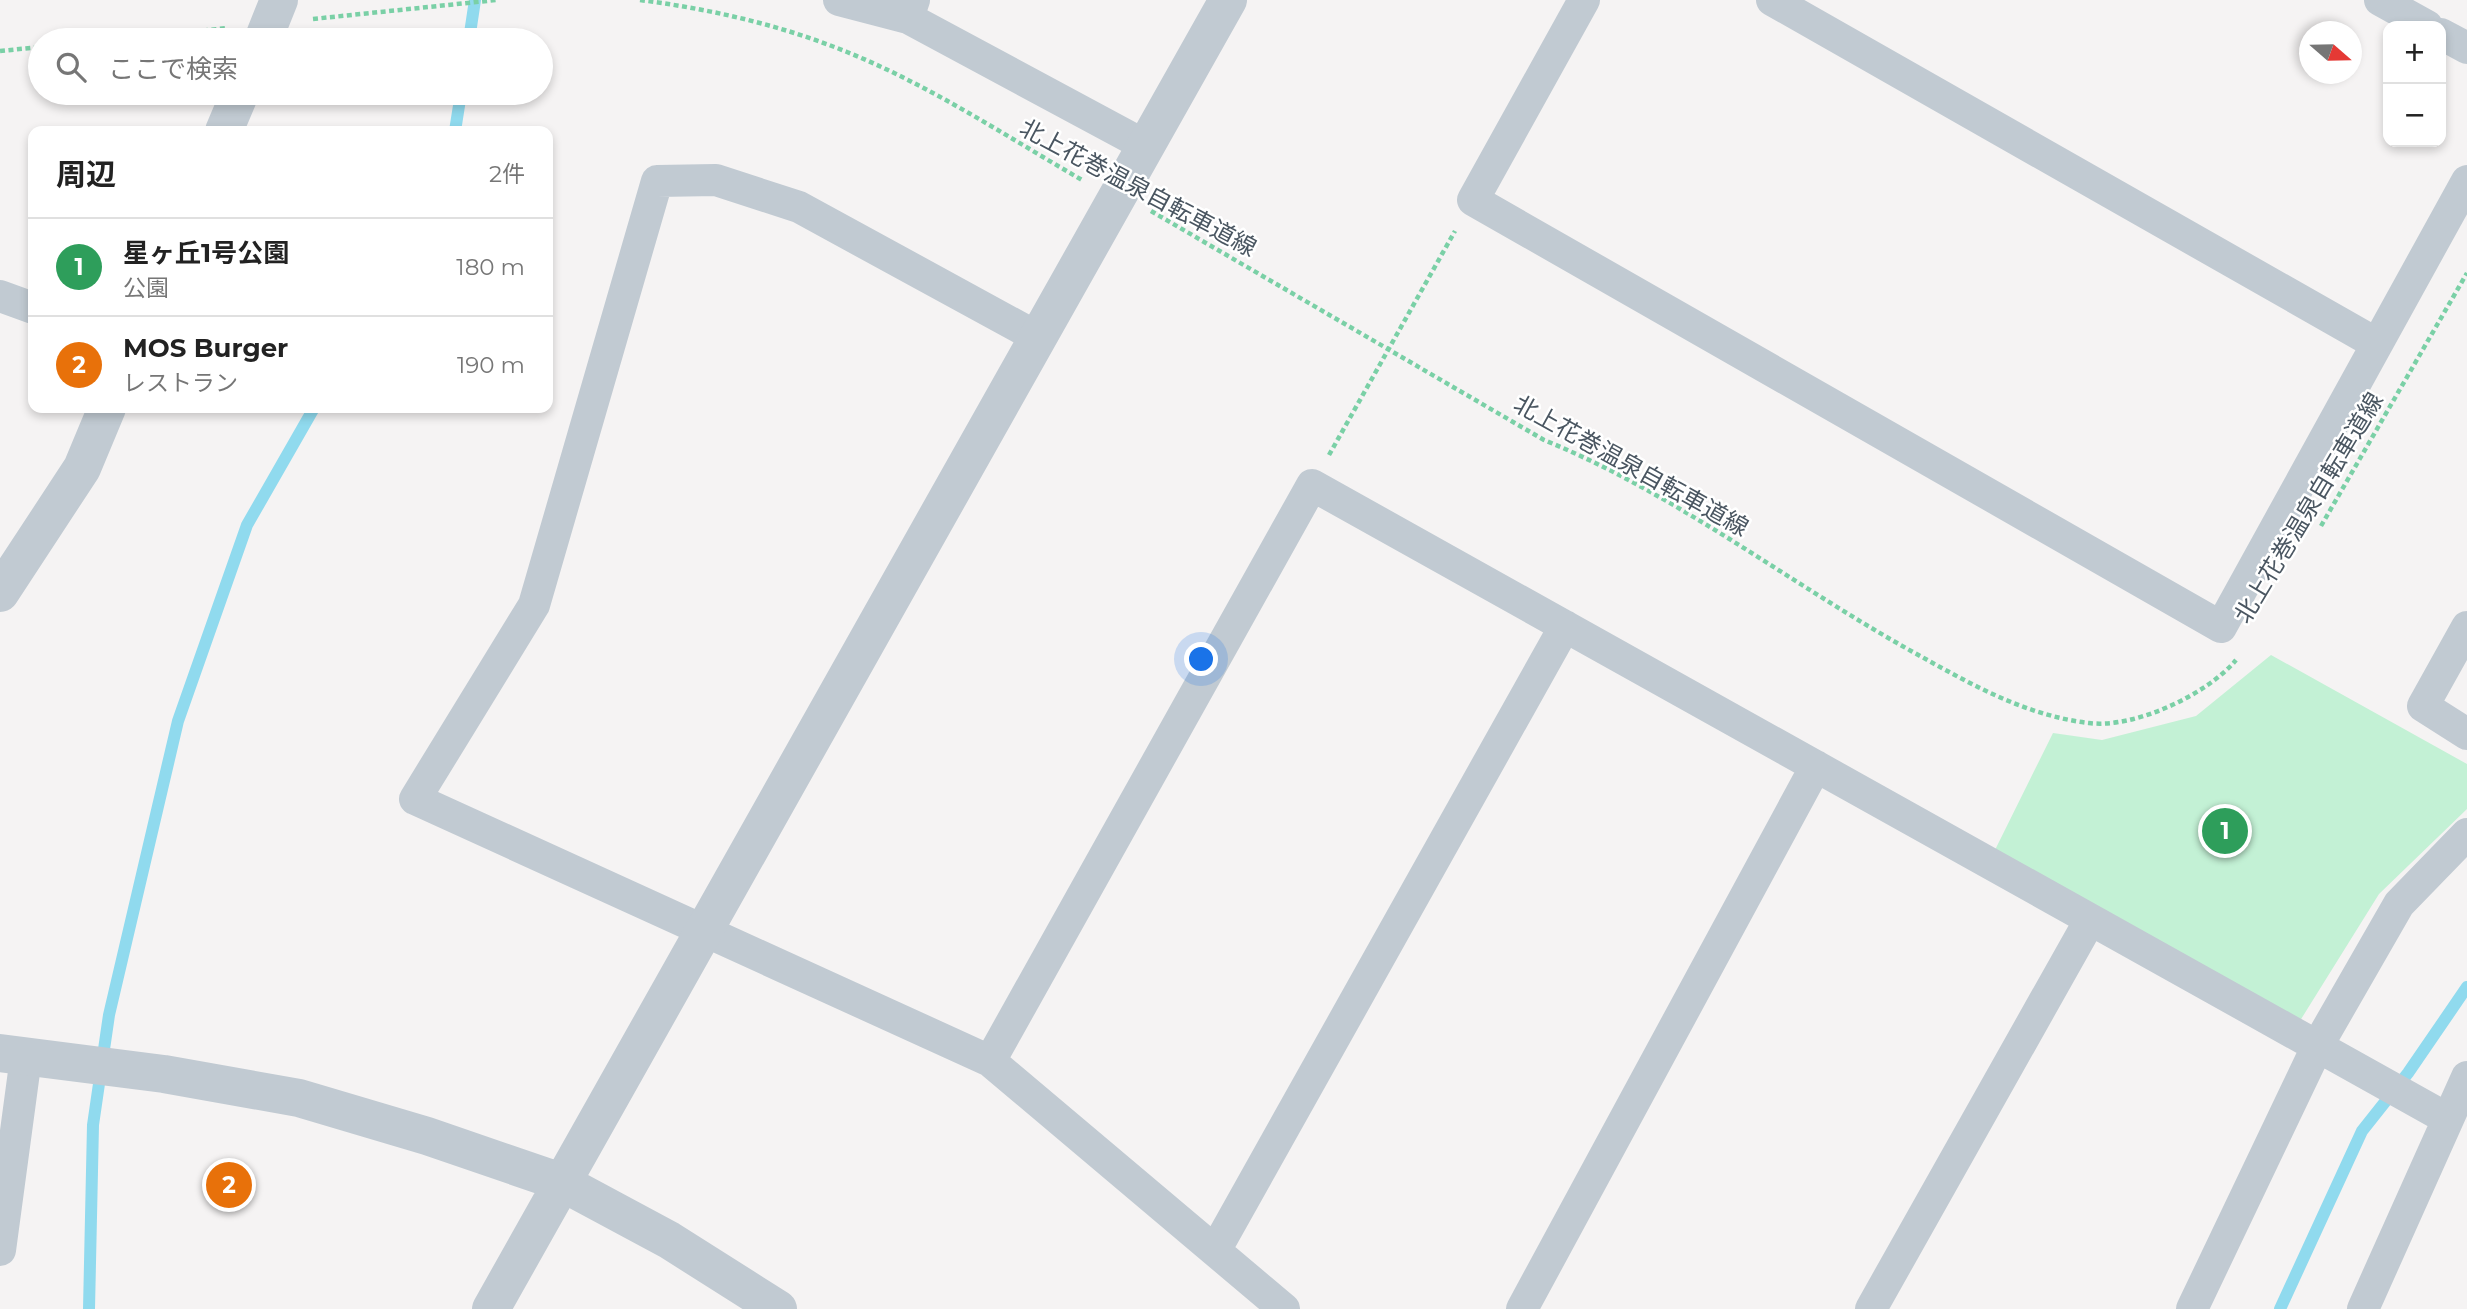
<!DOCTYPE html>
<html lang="ja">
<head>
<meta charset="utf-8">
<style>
  body { margin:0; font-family:Montserrat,"Noto Sans JP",sans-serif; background:#f6f6f6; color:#222 }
  .controls { position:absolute; right:21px; top:21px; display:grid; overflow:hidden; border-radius:14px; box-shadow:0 4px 10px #0003 }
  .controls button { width:63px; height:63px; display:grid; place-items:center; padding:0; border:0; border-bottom:2px solid #e0e0e0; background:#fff; color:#222; font:35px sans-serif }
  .compass { position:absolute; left:2299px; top:21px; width:63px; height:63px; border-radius:50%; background:#fff; box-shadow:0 4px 10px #0003; rotate:110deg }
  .you { position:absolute; left:1202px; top:660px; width:24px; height:24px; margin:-18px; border:5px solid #fff; border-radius:50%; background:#1a73e8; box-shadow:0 0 0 10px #1a73e833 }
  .badge { display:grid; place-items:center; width:46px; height:46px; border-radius:50%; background:#1a73e8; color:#fff; font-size:23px; font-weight:700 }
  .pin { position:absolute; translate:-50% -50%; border:4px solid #fff; box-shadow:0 2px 7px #0006 }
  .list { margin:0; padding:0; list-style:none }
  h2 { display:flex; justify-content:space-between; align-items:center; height:91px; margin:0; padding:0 28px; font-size:30px }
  h2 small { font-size:23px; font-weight:400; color:#767676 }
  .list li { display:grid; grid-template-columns:46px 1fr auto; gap:21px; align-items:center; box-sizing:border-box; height:98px; padding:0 28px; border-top:2px solid #e0e0e0 }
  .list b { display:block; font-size:26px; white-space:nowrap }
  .list p { margin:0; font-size:23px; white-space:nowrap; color:#767676 }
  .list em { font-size:23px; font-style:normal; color:#767676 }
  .icon { flex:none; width:38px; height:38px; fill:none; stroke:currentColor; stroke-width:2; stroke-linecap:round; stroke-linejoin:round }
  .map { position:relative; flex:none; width:2467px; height:1309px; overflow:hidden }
  .search { position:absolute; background:#fff; box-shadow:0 4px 10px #0003; left:28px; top:28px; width:525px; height:77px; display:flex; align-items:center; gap:18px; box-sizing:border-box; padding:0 24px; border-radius:38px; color:#767676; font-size:26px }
  .panel { position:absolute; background:#fff; box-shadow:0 4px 10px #0003; left:28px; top:126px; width:525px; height:287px; border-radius:14px }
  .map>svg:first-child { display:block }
  .green { fill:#c3f1d5 }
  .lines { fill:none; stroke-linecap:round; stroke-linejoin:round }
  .stream { stroke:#90daee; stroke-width:12 }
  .path { stroke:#7ad0a6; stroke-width:4.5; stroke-dasharray:5 3.5; stroke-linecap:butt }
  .minor { stroke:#c1cad2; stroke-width:32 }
  .tertiary { stroke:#c1cad2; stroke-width:38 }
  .labels { text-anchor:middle; stroke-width:5; stroke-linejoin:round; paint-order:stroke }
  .street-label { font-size:24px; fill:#4a5661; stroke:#fff }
</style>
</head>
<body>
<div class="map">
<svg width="2467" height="1309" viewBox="0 0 2467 1309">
  <rect width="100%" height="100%" fill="#f5f3f3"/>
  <path class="green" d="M2271 655 2467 764V809L2379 894 2298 1024 1994 852 2053 733 2102 740 2196 716Z"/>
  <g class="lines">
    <path class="stream" d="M469 40 475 0
      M455 131 461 93
      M89 1309 93 1125 109 1015 178 721 247 525 314 408
      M2280 1309 2362 1131 2408 1073 2467 987"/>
    <path class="path" d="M640 0C710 9 781 25 847 52 929 85 1006 136 1082 180
      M313 19 496 0
      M110 40 228 28
      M0 51 40 47
      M1151 211 1544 440C1679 495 1794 587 1922 657 1974 686 2028 716 2089 723 2134 729 2208 694 2236 660
      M1329 455 1455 231
      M2321 526 2467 273"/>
    <path class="minor" d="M839 0 908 18 914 0
      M1584 0 1473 200 2221 627 2467 181
      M1772 0 2377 344
      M2380 0 2427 26
      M908 18 1146 146
      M2441 34 2467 48
      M0 296 33 308
      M1037 337 799 207 716 180 657 181 534 605 415 799 990 1061 1284 1309
      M2467 627 2423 706 2467 734
      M990 1061 1312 485 2446 1118
      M1216 1249 1565 626
      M0 1250 26 1057
      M1522 1309 1816 766
      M1871 1309 2090 920
      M2192 1309 2318 1045 2399 904 2467 834
      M2363 1309 2467 1077"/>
    <path class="tertiary" d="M263 40 279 0
      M224 131 240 93
      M0 593 82 468 107 408
      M0 1053 164 1074 299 1098 427 1136 561 1182 669 1240 778 1309
      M491 1309 1228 0"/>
  </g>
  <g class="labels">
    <g class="street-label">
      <text transform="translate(1138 188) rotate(28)" y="8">北上花巻温泉自転車道線</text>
      <text transform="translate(1631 466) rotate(29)" y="8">北上花巻温泉自転車道線</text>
      <text transform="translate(2309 508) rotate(-59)" y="8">北上花巻温泉自転車道線</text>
    </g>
  </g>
</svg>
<div class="controls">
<button>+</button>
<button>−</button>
</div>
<svg class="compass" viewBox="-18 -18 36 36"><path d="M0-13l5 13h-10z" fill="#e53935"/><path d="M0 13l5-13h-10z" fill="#767676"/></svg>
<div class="you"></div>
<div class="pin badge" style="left:2225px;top:831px;background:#2e9e5b">1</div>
<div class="pin badge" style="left:229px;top:1185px;background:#e8710a">2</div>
<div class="search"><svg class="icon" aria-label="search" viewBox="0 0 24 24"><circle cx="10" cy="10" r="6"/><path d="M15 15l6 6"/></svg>ここで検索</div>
<section class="panel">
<h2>周辺<small>2件</small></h2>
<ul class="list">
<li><span class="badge" style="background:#2e9e5b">1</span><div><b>星ヶ丘1号公園</b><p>公園</p></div><em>180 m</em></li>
<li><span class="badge" style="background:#e8710a">2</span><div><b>MOS Burger</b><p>レストラン</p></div><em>190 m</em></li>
</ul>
</section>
</div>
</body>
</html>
